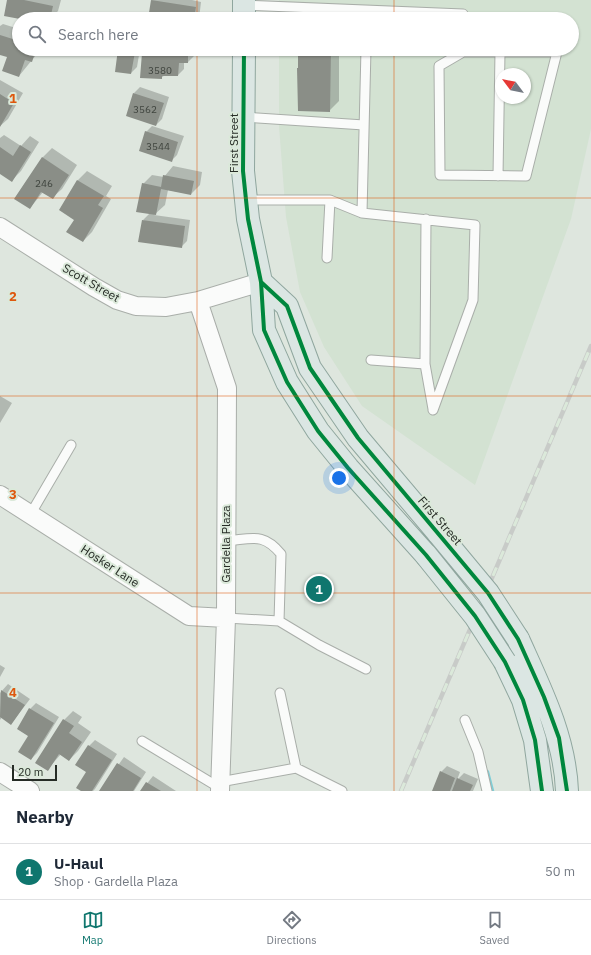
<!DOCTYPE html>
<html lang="en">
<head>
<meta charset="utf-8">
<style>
  body { margin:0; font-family:"IBM Plex Sans",sans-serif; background:#f2f2f3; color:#1f2937 }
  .compass { position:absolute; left:495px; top:68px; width:36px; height:36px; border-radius:50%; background:#fff; box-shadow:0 1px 3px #0004; rotate:302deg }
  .scale { position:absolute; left:12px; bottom:10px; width:45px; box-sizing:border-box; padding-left:4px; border:2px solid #262c26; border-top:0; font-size:11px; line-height:14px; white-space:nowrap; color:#262c26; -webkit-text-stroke:3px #dbe9da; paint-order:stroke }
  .you { position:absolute; left:339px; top:478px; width:14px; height:14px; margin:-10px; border:3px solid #fff; border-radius:50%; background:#1a73e8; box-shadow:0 0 0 6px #1a73e833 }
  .badge { display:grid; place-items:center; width:26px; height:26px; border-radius:50%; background:#0f766e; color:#fff; font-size:13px; font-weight:700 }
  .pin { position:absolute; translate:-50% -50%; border:2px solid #fff; box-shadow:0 1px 4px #0006 }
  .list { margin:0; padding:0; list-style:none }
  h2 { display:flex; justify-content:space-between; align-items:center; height:52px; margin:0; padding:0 16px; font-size:17px }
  h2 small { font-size:13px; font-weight:400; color:#747a83 }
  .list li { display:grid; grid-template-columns:26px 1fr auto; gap:12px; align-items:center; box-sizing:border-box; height:56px; padding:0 16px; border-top:1px solid #e0e1e3 }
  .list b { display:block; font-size:15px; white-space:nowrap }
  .list p { margin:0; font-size:13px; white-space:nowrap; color:#747a83 }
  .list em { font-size:13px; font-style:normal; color:#747a83 }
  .icon { flex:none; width:22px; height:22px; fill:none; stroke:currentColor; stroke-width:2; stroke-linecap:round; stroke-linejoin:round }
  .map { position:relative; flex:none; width:591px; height:791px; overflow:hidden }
  .search { position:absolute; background:#fff; box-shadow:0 1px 3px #0004; left:12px; right:12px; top:12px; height:44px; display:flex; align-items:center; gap:10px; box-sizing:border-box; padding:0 14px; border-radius:22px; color:#747a83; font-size:15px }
  .sheet { height:108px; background:#fff }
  nav { display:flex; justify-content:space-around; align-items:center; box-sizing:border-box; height:56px; border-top:1px solid #e0e1e3; background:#fff; font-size:11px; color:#747a83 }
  nav a { display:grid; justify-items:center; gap:2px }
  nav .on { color:#0f766e }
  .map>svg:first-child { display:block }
  .built { fill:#d3e2d2; fill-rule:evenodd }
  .shadow { fill:#0003 }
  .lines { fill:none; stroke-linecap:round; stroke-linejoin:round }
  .stream { stroke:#7eced7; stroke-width:4.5 }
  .building { fill:#8a8e87 }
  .service-casing { stroke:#a9aea9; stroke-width:11 }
  .minor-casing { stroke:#a9aea9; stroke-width:20 }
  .primary-casing { stroke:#8fa69e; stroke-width:24 }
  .service { stroke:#fafbfa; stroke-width:9 }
  .minor { stroke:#fafbfa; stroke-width:18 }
  .primary { stroke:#dbe6e3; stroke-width:22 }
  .rail-casing { stroke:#c8cbc8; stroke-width:4.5 }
  .rail { stroke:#dbe9da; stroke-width:3; stroke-dasharray:9; stroke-linecap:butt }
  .primary-bridge-casing { stroke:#8fa69e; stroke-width:24; stroke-linecap:butt }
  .primary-bridge { stroke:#dbe6e3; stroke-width:22 }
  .cycleway-casing { stroke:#dbe9da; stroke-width:6 }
  .cycleway { stroke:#00873e; stroke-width:4 }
  .grid { fill:none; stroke:#de570d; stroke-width:1; stroke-opacity:0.55 }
  .labels { text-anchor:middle; stroke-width:4; stroke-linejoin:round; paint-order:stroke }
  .number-label { font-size:10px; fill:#3f443e }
  .street-label { font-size:12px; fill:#262c26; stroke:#dbe9da }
  .grid-label { font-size:13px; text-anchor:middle; font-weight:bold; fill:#de570d; stroke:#dbe9da; stroke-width:4; stroke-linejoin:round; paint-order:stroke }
</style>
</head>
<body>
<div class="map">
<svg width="591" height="791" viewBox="0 0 591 791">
  <rect width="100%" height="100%" fill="#dee6de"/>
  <path class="built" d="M279 0H591V129L571 219 475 485 362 406 324 347 300 292 286 217 279 126V49H572V19H279ZM501 74H525V98H501Z"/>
  <path class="shadow" d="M8 0H61L58 11 50 19H25Z
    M192 0 201 2 199 19H149L152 0Z
    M3 24 19 29V49H41L19 76 8 56 0 54V26Z
    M119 49H140L137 67 131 73Z
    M147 49H194V56L188 62H184V69L178 75H165L161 78 143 53Z
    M299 49H339V101L329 111Z
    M0 80 23 93 8 119 0 126Z
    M140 87 169 97 162 119 156 125 134 93Z
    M152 126 184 136 177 155 171 161 146 132Z
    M4 135 21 146 30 136 39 142 21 171 12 180 0 173V138Z
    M52 148 77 165 62 189 52 198 43 192 30 208 15 198 43 157Z
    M173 166 202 172 200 185 191 194 168 190 165 205 154 215 190 220 187 241 181 247 143 220 150 213 143 184 152 175 164 177Z
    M87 171 112 186 106 196 111 199 92 232 83 241 76 219 60 210 78 180Z
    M0 396 12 403 0 423Z
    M0 665 5 668 0 677Z
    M8 684 30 699 11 724 2 717 0 720V693Z
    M36 703 59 717 37 753 31 759 29 736 18 729 30 709Z
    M73 711 82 717 78 723 91 732 78 751 69 760 61 754 47 770 64 720Z
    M95 740 117 754 95 789 93 791H83L88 772 89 746Z
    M124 757 146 772 134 791H100Z
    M447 766 460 772 457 780 464 773 478 779 473 791H433L441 772Z
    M153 776 176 791H141Z"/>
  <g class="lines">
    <path class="stream" d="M487 772 492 791"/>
  </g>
  <path class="building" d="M7 0H24L53 6 50 19H20L4 16Z
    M151 0 196 7 194 19H148Z
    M0 35 19 41V49H36L32 62 25 60 19 77 2 71 7 57 0 55Z
    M118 49 135 52 131 74 115 72Z
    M298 49H331L330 112 298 111 297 68H298Z
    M142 53 188 54V63H179L178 76H162V79L140 78Z
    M133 93 164 103 156 126 126 116Z
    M0 94 14 103 0 127Z
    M145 131 178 142 172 162 139 151Z
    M20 145 31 152 12 182 0 174V147L13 156Z
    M42 157 69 175 53 199 41 192 30 209 14 199Z
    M163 175 194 181 191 195 161 189 156 215 136 212 142 183 161 187Z
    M77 180 104 196 98 205 103 208 83 242 66 232 74 220 59 210Z
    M142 220 185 226 182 248 138 242Z
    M1 690 25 705 11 725 0 717Z
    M29 708 54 723 31 760 18 752 28 736 17 729Z
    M63 719 74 726 69 733 82 742 69 761 59 754 48 771 35 763Z
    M88 745 112 760 92 791H81L76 788 86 772 75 765Z
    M117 763 141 778 133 791H99Z
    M440 771 455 778 450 791H432Z
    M457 778 473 785 470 791H452Z
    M146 782 161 791H140Z"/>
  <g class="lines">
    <defs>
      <path id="service" d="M244 5 463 14V19
        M463 52H557L526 176 440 175 439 66Z
        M244 117 364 125
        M498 176 500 52
        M246 200H330L362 213 366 49
        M362 213 475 225 473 300 433 410
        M426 219 425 364 433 409
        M327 258 330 200
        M371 360 425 364
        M30 515 71 445
        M226 541C252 539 263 532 281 554L279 621
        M226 618 279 621 319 645 366 669
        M465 720 478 752 487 791
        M142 741 220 788
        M296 768 342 791
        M220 782 296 768 280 693"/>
      <path id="minor" d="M0 227 94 287 117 300 136 306 166 307 198 301 261 282
        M198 301 227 388 226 618 220 791
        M0 495 189 616 226 618
        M0 772 30 791"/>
      <path id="primary" d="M244 19V0
        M244 49 243 171 248 219 261 282 264 330 287 382 318 431 348 468 426 555
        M261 282 287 306 310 368 358 438 439 534
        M518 639C540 688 565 737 567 791
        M505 662 523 700 535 740 542 791"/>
    </defs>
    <use href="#service" class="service-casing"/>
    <use href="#minor" class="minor-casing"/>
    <use href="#primary" class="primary-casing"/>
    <use href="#service" class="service"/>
    <use href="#minor" class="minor"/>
    <use href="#primary" class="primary"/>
    <defs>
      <path id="rail" d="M401 791 591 346"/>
    </defs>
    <use href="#rail" class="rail-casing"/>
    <use href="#rail" class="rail"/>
    <defs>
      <path id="primary-bridge" d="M439 534 488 593 518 639
        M426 555 475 616 505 662"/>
    </defs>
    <use href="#primary-bridge" class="primary-bridge-casing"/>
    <use href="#primary-bridge" class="primary-bridge"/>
    <defs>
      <path id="cycleway" d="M244 49 243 171 248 219 261 282 264 330 287 382 318 431 348 468 426 555 475 616 505 662 523 700 535 740 542 791
        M261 282 287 306 310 368 358 438 488 593 518 639 544 697 559 738 567 791"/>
    </defs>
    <use href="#cycleway" class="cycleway-casing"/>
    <use href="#cycleway" class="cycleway"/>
  </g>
  <path class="grid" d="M197 0V19M394 0V19M197 49V791M394 49V791M0 198H591M0 396H591M0 593H591"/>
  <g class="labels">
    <g class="number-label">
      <text x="160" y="74">3580</text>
      <text x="145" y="113">3562</text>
      <text x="158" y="150">3544</text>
      <text x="44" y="187">246</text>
    </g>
    <g class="street-label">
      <text transform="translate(234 143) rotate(-90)" y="4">First Street</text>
      <text transform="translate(91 283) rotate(30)" y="4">Scott Street</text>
      <text transform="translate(440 521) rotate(49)" y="4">First Street</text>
      <text transform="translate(226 544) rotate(-90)" y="4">Gardella Plaza</text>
      <text transform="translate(110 566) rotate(33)" y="4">Hosker Lane</text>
    </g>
  </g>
  <g class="grid-label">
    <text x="13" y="103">1</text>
    <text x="13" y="301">2</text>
    <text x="13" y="499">3</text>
    <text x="13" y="697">4</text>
  </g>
</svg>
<svg class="compass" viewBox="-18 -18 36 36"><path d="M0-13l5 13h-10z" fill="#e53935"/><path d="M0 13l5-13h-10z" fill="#747a83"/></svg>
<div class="scale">20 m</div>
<div class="you"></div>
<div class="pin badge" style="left:319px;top:589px">1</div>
<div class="search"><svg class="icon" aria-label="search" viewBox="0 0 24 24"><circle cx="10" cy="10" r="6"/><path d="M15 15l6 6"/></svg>Search here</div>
</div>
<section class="sheet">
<h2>Nearby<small></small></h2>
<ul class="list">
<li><span class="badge">1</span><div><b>U-Haul</b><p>Shop · Gardella Plaza</p></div><em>50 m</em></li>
</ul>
</section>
<nav>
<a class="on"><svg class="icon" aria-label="map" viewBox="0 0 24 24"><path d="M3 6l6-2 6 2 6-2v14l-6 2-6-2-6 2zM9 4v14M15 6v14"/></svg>Map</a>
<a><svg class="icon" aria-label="directions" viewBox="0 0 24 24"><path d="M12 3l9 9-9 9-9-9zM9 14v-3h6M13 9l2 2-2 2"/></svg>Directions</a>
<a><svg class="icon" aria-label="saved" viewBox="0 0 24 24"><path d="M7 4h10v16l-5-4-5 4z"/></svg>Saved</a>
</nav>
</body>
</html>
